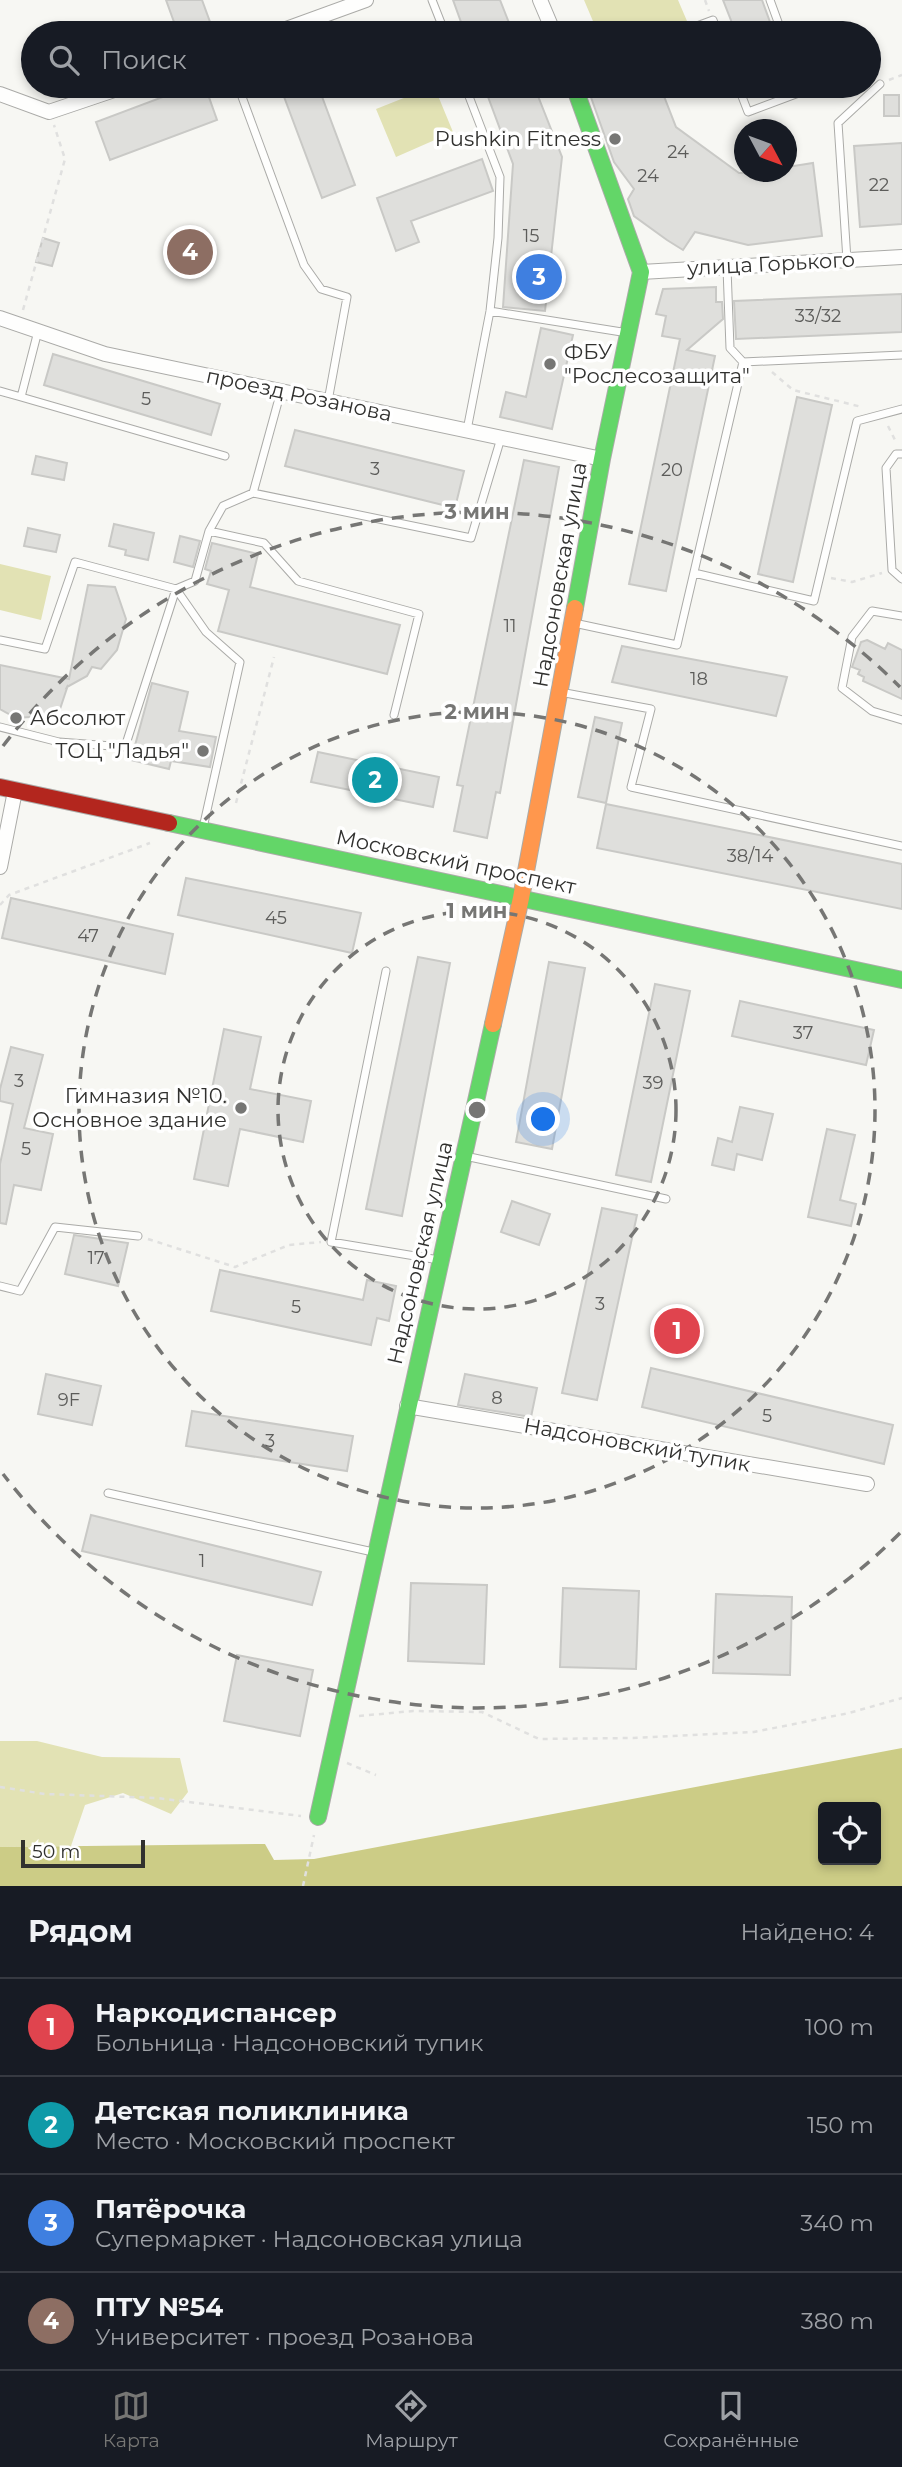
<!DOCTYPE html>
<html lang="ru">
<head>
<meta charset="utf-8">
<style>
  body { margin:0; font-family:Montserrat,sans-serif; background:#20242c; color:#f1f3f6 }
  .controls { position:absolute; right:21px; bottom:21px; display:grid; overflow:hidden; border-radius:7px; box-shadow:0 4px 10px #0003 }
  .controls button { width:63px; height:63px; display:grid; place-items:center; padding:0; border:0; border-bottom:2px solid #363941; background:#171b24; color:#f1f3f6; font:35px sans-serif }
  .compass { position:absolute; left:734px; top:119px; width:63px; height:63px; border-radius:50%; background:#171b24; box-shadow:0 4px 10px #0003; rotate:131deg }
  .scale { position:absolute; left:21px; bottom:18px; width:124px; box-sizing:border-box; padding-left:7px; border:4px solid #31312f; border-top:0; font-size:19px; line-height:24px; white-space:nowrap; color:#31312f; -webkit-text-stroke:5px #fff; paint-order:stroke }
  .you { position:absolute; left:544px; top:1120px; width:24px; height:24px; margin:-18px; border:5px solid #fff; border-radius:50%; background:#1a73e8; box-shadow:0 0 0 10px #1a73e833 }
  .badge { display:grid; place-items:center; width:46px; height:46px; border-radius:50%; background:#767674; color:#fff; font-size:23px; font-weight:700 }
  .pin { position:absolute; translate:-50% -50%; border:4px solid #fff; box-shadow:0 2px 7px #0006 }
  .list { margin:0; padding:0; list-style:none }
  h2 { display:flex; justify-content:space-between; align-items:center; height:91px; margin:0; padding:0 28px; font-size:30px }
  h2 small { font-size:23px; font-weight:400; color:#9ea1a6 }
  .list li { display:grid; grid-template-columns:46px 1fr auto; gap:21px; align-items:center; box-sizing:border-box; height:98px; padding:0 28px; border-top:2px solid #363941 }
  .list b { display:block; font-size:26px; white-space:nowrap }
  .list p { margin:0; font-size:23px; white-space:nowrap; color:#9ea1a6 }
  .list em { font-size:23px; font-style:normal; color:#9ea1a6 }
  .icon { flex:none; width:38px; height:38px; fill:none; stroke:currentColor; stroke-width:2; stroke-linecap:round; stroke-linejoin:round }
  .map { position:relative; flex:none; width:902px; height:1886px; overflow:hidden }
  .search { position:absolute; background:#171b24; box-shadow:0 4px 10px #0003; left:21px; right:21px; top:21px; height:77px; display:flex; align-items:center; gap:18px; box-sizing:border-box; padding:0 24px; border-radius:38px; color:#9ea1a6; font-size:26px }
  .sheet { height:483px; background:#171b24 }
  nav { display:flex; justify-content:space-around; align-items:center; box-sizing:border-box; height:98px; border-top:2px solid #363941; background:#171b24; font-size:19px; color:#9ea1a6 }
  nav a { display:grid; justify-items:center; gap:4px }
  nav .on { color:#767674 }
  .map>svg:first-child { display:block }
  .green { fill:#e2e2b4 }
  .water { fill:#cccc86; fill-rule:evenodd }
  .building { fill:#dfdfdc; stroke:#c9c9c6; stroke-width:2 }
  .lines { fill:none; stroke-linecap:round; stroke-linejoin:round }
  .lane-casing { stroke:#ababa8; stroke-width:9 }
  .street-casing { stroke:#ababa8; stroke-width:16 }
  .fast-casing { stroke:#ababa8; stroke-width:18 }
  .slow-casing { stroke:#ababa8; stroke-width:18 }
  .jam-casing { stroke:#ababa8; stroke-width:18 }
  .path { stroke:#e0e0df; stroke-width:2.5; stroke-dasharray:5 5; stroke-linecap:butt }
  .lane { stroke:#fefefd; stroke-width:7 }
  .street { stroke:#fefefd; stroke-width:14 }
  .fast { stroke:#63d668; stroke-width:16 }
  .slow { stroke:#ff974d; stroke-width:16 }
  .jam { stroke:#b3261e; stroke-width:16 }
  .ring { fill:none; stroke:#767674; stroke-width:3.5; stroke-dasharray:12 9 }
  .poi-dot { fill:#767674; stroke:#fff; stroke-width:2.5 }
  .labels { text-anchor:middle; stroke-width:7; stroke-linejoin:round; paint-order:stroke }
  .number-label { font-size:18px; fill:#5c5c5a }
  .poi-label { font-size:21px; fill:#31312f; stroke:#fff; text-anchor:end }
  .street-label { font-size:21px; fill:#31312f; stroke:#fff }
  .centre { fill:#767674; stroke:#fff; stroke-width:3.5 }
  .ring-label { font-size:21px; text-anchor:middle; font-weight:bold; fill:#767674; stroke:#fff; stroke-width:7; stroke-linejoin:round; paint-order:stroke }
</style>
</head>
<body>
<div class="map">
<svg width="902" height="1886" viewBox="0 0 902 1886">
  <rect width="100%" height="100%" fill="#f7f7f3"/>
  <path class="green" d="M584 0H678L687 21 657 33H598Z
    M434 86 453 132 396 157 376 109Z
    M0 564 51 576 41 620 0 610Z
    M0 1741H37L102 1757 180 1758 188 1792 171 1814 123 1793 85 1805 71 1846 0 1847Z"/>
  <path class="water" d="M902 1748V1886H0V1847L265 1844 274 1860 314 1859ZM823 1807H876V1860H823Z"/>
  <path class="building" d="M166 0H202L210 22 178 33Z
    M453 0H500L513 33H465Z
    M723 0H762L774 33H736Z
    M192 86H205L217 120 110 160 96 122Z
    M280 86H318L355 185 322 198Z
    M484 86H534L562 157 545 311 503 307 513 164Z
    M587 86H660L676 127 739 173 787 172V167L813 163 822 236 748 245 695 232 683 250 667 240 634 216 628 199 634 189 614 162Z
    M884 95H899V116H884Z
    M902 143V224L860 227 854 146Z
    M482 159 493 191 411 221 419 242 396 251 377 198Z
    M43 238 59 243 52 266 36 262Z
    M716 287V302H722L723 319 687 350 715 356 666 591 629 584 680 339 662 336 666 316 656 314 663 289Z
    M902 294V332L736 339 734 301Z
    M541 328 573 335 552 429 500 417 506 392 526 397Z
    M53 354 220 404 211 435 44 385Z
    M797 397 832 405 793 582 758 574Z
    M295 430 464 471 455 508 285 466Z
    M36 456 67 463 64 480 32 474Z
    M524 460 559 467 500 793 496 792 487 838 454 831 463 786 457 785Z
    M114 524 154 533 148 560 125 555 126 550 109 546Z
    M28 528 60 535 56 552 24 546Z
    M180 536 200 541 193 567 174 562Z
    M212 543 258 554 250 587 400 625 387 674 218 631 229 590 207 584 211 571 205 569Z
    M88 585 115 587 126 619 117 650 101 669 92 667 87 676 67 687 68 685 58 715 16 718 0 709V665L69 679Z
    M867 640 885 649 888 643 902 650V699L863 681 864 677 858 674 860 670 852 667 861 642Z
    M622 646 787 677 776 716 612 682Z
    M152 683 188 692 179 731 216 737 210 767 171 761 169 769 131 760Z
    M595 717 622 723 606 803 578 797Z
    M318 752 439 777 433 807 311 782Z
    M606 804 902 864V909L597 848Z
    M186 878 361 913 352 953 178 915Z
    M11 898 173 934 165 974 2 938Z
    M418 957 450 963 402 1216 366 1209Z
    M549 962 585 968 552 1149 516 1142Z
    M655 984 690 991 651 1182 616 1175Z
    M740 1001 874 1030 866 1065 732 1036Z
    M224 1029 261 1037 250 1089 311 1101 303 1142 240 1129 228 1186 194 1179Z
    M11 1047 43 1055 24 1128 53 1134 41 1190 14 1185 6 1224 0 1223V1164L13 1104 0 1101V1089Z
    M740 1107 773 1114 762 1160 737 1154 734 1170 712 1165 718 1138 732 1142Z
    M827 1129 855 1135 840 1200 856 1204 851 1226 808 1217Z
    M512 1201 550 1214 539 1245 501 1232Z
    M602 1208 637 1215 597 1400 562 1393Z
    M74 1235 128 1243 118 1286 65 1274Z
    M220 1270 363 1300 367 1280 396 1286 389 1321 377 1318 371 1345 211 1311Z
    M664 1311 698 1319 691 1351 656 1343Z
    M651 1368 893 1425 884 1464 642 1407Z
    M46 1374 101 1386 92 1425 38 1414Z
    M465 1374 537 1388 531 1417 458 1405Z
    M192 1411 353 1436 347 1471 186 1446Z
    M91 1515 321 1572 312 1605 82 1551Z
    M411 1583 487 1585 484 1664 408 1661Z
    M563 1588 639 1591 636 1669 560 1667Z
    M716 1594 792 1597 790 1675 713 1673Z
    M237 1655 313 1670 300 1736 224 1721Z"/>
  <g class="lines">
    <defs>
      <path id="lane" d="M432 0 445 33
        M770 0 782 33
        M678 33 713 20 718 33
        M238 86 304 265 321 289 347 297 328 401
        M465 86 500 177 498 238 490 311 467 430
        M738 86 748 112 804 91 802 86
        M847 260 838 123 880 84
        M490 311 628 333
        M38 331 21 397 225 456
        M743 362 902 355
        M0 391 21 397
        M281 391 253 493 471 538 501 438
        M902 454H896L886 468 892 570 902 579
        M209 531 264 543 298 581 419 614 394 715
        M694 573 814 601 857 421 902 409
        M902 616 872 611 852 637 842 688 872 711 902 720
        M574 623 677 645 743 362 730 348 727 268
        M0 640 45 649 75 562 176 589 206 632 240 662 203 828
        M560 692 651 709 631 787 902 846
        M0 727 59 742 125 747 176 589 195 581 209 531 223 506 253 493
        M386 971 331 1242 439 1260
        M465 1156 666 1199
        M0 1286 20 1291 55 1227 138 1236
        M108 1493 373 1552"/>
      <path id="street" d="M540 0 554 33
        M275 33 366 0
        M0 94 49 112 126 86
        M641 272 902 257
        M0 318 105 354 602 459
        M0 867 15 791
        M407 1406 867 1484"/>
      <path id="fast" d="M574 86 641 272 602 459 575 608
        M169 823 902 980
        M318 1817 493 1024"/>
      <path id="slow" d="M493 1024 521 898 575 608"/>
      <path id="jam" d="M0 787 169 823"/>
    </defs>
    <use href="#lane" class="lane-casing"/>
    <use href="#street" class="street-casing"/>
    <use href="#fast" class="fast-casing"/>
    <use href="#slow" class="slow-casing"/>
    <use href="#jam" class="jam-casing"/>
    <path class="path" d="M705 0 709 11
      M889 80 902 75
      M23 310 65 159 54 125
      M772 372 793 390 862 407
      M888 426 896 442
      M831 578 852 582 882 573
      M236 803 274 657
      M0 905 9 895 150 843
      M148 1239 235 1267 289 1245 321 1242
      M359 1716 413 1711 482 1712 539 1739 633 1738 754 1732 849 1713 902 1698
      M347 1763 376 1775
      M0 1787 45 1794 157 1798 301 1816
      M303 1886 314 1835"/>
    <use href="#lane" class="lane"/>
    <use href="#street" class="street"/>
    <use href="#fast" class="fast"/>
    <use href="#slow" class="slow"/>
    <use href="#jam" class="jam"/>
  </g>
  <g class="ring">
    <circle cx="477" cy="1110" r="199"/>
    <circle cx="477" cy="1110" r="398"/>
    <path d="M900 1533A598 598 0 0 1 3 1474M3 746A598 598 0 0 1 900 687"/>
  </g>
  <g class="poi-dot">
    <circle cx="615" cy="139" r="7"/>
    <circle cx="550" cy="364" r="7"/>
    <circle cx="16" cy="718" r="7"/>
    <circle cx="203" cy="751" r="7"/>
    <circle cx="241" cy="1108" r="7"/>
  </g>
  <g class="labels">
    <g class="number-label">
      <text x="678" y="158">24</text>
      <text x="648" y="182">24</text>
      <text x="879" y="191">22</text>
      <text x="531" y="242">15</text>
      <text x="818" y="322">33/32</text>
      <text x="146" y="405">5</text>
      <text x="375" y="475">3</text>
      <text x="672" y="476">20</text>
      <text x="510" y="632">11</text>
      <text x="699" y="685">18</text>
      <text x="750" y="862">38/14</text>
      <text x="276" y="924">45</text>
      <text x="88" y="942">47</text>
      <text x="803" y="1039">37</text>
      <text x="19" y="1087">3</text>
      <text x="653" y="1089">39</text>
      <text x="26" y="1155">5</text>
      <text x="96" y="1264">17</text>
      <text x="600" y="1310">3</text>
      <text x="296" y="1313">5</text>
      <text x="497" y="1404">8</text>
      <text x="69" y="1406">9F</text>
      <text x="767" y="1422">5</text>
      <text x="270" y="1447">3</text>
      <text x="202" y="1567">1</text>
    </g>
    <g class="poi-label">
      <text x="601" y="146">Pushkin Fitness</text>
      <text x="564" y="359" text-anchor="start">ФБУ<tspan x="564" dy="24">"Рослесозащита"</tspan></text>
      <text x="30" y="725" text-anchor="start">Абсолют</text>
      <text x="189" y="758">ТОЦ "Ладья"</text>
      <text x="227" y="1103">Гимназия №10.<tspan x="227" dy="24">Основное здание</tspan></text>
    </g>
    <g class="street-label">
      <text transform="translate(771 264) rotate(-3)" y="7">улица Горького</text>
      <text transform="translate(299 395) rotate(12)" y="7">проезд Розанова</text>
      <text transform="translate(560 575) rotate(-80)" y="7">Надсоновская улица</text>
      <text transform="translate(456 862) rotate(12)" y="7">Московский проспект</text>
      <text transform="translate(420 1253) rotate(-77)" y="7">Надсоновская улица</text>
      <text transform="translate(637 1445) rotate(10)" y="7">Надсоновский тупик</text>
    </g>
  </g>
  <circle cx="477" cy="1110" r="10" class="centre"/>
  <g class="ring-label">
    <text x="477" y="519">3 мин</text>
    <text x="477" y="719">2 мин</text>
    <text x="477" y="918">1 мин</text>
  </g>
</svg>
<div class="controls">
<button><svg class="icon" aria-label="locate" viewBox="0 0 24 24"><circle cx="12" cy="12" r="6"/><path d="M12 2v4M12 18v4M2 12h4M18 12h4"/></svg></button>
</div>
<svg class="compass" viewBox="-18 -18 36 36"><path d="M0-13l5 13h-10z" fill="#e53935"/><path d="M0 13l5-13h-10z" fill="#9ea1a6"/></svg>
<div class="scale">50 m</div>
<div class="you"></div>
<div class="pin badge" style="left:677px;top:1331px;background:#e0444e">1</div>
<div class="pin badge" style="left:375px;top:780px;background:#0f9aa8">2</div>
<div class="pin badge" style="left:539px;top:277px;background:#3f7fe0">3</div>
<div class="pin badge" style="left:190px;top:252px;background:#8d6e63">4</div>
<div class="search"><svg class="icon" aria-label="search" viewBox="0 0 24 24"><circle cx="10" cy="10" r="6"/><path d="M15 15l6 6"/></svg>Поиск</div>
</div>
<section class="sheet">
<h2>Рядом<small>Найдено: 4</small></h2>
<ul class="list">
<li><span class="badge" style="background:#e0444e">1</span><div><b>Наркодиспансер</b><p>Больница · Надсоновский тупик</p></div><em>100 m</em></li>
<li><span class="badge" style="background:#0f9aa8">2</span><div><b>Детская поликлиника</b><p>Место · Московский проспект</p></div><em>150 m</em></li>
<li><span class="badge" style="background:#3f7fe0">3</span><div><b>Пятёрочка</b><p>Супермаркет · Надсоновская улица</p></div><em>340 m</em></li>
<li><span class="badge" style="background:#8d6e63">4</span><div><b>ПТУ №54</b><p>Университет · проезд Розанова</p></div><em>380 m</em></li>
</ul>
</section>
<nav>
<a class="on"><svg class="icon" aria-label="map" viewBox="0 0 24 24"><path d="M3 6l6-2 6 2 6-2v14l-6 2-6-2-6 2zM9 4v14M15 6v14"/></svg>Карта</a>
<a><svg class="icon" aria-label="directions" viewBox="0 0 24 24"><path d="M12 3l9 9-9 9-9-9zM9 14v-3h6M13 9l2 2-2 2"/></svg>Маршрут</a>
<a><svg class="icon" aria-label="saved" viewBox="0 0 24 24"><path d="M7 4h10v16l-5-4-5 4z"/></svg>Сохранённые</a>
</nav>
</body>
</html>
